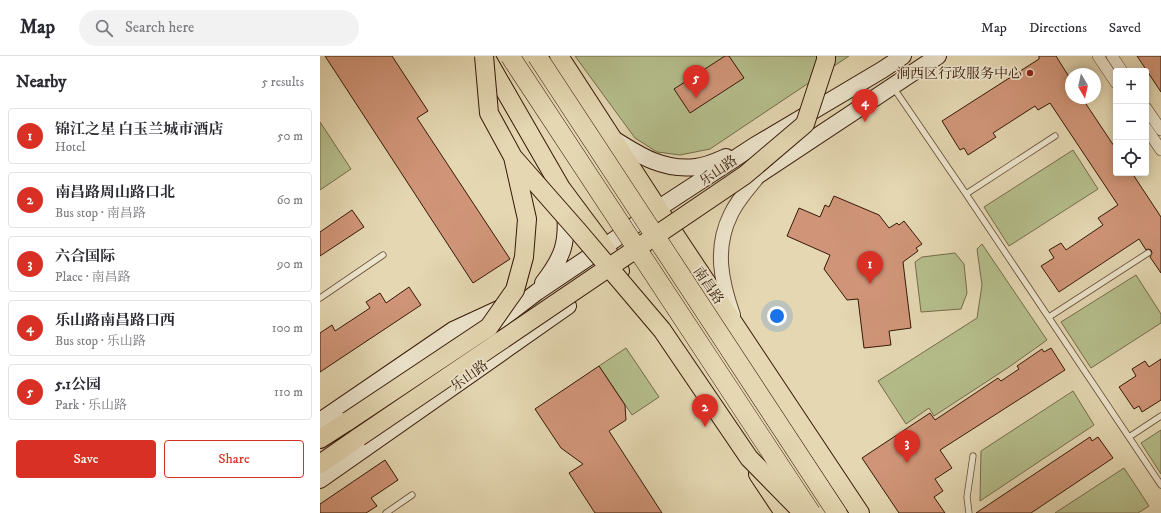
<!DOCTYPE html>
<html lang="en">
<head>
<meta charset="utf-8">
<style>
  body { margin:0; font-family:"IM FELL DW Pica","Noto Serif SC",serif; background:#f2f2f3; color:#2b2b33 }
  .controls { position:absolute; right:12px; top:12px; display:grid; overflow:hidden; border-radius:4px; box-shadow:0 2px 10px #0003 }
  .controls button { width:36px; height:36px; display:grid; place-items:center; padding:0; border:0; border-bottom:1px solid #e1e1e2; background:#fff; color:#2b2b33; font:20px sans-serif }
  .compass { position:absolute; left:745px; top:12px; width:36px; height:36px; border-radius:50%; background:#fff; box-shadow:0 2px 10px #0003; rotate:171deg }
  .you { position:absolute; left:457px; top:260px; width:14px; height:14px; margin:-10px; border:3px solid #fff; border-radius:50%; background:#1a73e8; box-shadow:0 0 0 6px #1a73e833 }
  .badge { display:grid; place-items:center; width:26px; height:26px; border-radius:50%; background:#d93025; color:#fff; font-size:13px; font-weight:700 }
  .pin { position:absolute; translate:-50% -33px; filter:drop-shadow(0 1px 2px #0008) }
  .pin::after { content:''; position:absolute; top:21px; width:14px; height:12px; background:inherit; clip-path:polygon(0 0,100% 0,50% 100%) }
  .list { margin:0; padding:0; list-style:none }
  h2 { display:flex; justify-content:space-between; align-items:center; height:52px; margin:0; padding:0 16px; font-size:17px }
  h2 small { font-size:13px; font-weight:400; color:#7c7c81 }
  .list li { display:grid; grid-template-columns:26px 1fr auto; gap:12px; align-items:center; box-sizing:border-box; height:56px; margin:0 8px 8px; padding:0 8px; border:1px solid #e1e1e2; border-radius:4px }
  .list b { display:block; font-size:15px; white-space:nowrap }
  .list p { margin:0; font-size:13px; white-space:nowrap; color:#7c7c81 }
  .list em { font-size:13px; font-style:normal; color:#7c7c81 }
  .actions { display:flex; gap:8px; padding:12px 16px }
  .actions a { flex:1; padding:9px 0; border:1px solid #d93025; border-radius:4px; text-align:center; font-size:14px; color:#d93025 }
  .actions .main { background:#d93025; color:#fff }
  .icon { flex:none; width:22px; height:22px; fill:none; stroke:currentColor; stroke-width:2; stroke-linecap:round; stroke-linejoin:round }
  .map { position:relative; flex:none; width:841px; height:457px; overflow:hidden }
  header { display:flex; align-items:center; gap:24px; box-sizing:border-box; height:56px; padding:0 20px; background:#fff; border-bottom:1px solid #e1e1e2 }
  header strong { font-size:19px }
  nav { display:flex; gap:22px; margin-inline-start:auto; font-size:14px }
  .search { width:280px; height:36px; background:#f2f2f3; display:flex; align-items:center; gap:10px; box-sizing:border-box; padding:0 14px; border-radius:22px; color:#7c7c81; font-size:15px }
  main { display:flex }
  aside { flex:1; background:#fff }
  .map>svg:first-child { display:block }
  .green { fill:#b5be8c; stroke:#766b4a }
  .building { fill:#d09578; stroke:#361807 }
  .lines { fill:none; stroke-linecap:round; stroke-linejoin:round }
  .service-casing { stroke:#624832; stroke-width:7 }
  .minor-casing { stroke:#624832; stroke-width:12 }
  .tertiary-casing { stroke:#624832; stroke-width:16 }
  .secondary-casing { stroke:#361807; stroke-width:18 }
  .primary-casing { stroke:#361807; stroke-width:20 }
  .service { stroke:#ede5cd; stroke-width:5.5 }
  .minor { stroke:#ede5cd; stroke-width:11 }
  .tertiary { stroke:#ede5cd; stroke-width:14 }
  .secondary { stroke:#ede5cd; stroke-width:16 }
  .primary { stroke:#e4d7b2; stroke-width:18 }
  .primary-bridge-casing { stroke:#361807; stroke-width:20; stroke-linecap:butt }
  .trunk-bridge-casing { stroke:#361807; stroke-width:20; stroke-linecap:butt }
  .primary-bridge { stroke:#e4d7b2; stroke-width:18 }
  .trunk-bridge { stroke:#e4d7b2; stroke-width:19 }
  .poi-dot { fill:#8f2418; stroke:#ede5cd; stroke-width:1.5 }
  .labels { text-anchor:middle; stroke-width:3.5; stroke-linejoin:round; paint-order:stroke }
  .poi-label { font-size:14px; fill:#361807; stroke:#ede5cd; text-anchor:end }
  .street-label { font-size:14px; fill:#361807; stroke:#ede5cd }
</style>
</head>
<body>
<header>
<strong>Map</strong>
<div class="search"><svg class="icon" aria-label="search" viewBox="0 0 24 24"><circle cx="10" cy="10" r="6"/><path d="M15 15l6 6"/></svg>Search here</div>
<nav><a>Map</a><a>Directions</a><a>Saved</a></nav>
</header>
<main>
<aside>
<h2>Nearby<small>5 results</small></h2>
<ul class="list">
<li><span class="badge">1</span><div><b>锦江之星 白玉兰城市酒店</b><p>Hotel</p></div><em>50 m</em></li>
<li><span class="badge">2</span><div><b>南昌路周山路口北</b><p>Bus stop · 南昌路</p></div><em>60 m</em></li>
<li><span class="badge">3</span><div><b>六合国际</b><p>Place · 南昌路</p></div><em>90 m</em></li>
<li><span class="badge">4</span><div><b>乐山路南昌路口西</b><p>Bus stop · 乐山路</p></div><em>100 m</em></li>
<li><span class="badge">5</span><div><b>5.1公园</b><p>Park · 乐山路</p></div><em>110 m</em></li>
</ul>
<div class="actions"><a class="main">Save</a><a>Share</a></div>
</aside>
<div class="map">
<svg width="841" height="457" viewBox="0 0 841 457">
  <rect width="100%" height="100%" fill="#e4d7b2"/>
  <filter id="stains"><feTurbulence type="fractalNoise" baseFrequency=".005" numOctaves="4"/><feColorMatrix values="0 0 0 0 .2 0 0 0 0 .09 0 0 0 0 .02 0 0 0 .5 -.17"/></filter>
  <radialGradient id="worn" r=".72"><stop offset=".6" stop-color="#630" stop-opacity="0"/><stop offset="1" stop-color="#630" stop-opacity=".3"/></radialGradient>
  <path class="green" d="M255 0H529L390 93 360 99 337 96 315 82Z
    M0 66 31 113 0 134Z
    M753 94 778 133 689 190 664 151Z
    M662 188 727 284 689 311 614 360 609 352 586 368 558 325 657 262 662 229 657 193Z
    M635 197 644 208 647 237 641 253 601 256 595 206 602 201Z
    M816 219 841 258V267L771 312 741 266Z
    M306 292 339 341 312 359 279 310Z
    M753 335 774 369 660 445 661 395Z
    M841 374V418L821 387Z
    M804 412 829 450 818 457H735Z"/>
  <path class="building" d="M5 0H72L108 55 97 62 190 203 153 227Z
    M405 0H409L424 22 370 57 354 33Z
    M719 0H736L751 24V42H762L796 93V117H812L841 161V217L830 201 832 197 831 194 828 193 826 194 819 183 739 236 721 210 734 202 729 194 741 187 746 194 783 169 778 162 798 149 730 47 718 54 715 50 673 77 676 81 648 99 644 92 640 94 622 65 719 3Z
    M817 0H841V36Z
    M514 140 559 159 569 172 577 167 579 169 584 165 602 188 596 192 598 195 583 206 591 272 569 275 571 289 544 292 538 243 527 244 504 213 510 199 467 180 479 152 500 161 505 149 509 151Z
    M32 154 44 171 0 200V176Z
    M89 231 101 249 0 316V277L12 269 15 275 50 252 46 246 60 237 66 247Z
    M731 292 745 314 620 394 632 412 615 423 623 435 614 441 625 457H579L542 402 610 357 615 364 678 322 681 325 699 313 697 310 722 293 724 296Z
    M841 303V344L822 356 819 350 814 353 799 331 816 320 812 313 825 305 829 311Z
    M279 310 305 349 306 364 289 375 342 457H275L249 417 263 408 241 392 215 353Z
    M770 381 772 385 778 381 793 402 711 457H656Z
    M65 404 78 424 51 442 57 450 46 457H0V448Z"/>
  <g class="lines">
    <defs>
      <path id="service" d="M573 31 646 138 841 429
        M646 138 735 80
        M0 242 63 199
        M729 261 828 197
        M809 381 841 360
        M66 457 92 439
        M649 457 647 441 653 400"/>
      <path id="minor" d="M778 0 796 27
        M792 0 802 15
        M826 52 841 74
        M826 72 841 94"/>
      <path id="tertiary" d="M413 259C401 225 394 192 411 158 417 145 427 134 436 123"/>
      <path id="secondary" d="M292 82C319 99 343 115 376 111 386 110 397 105 406 101
        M422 130 618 0
        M223 227C243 201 248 187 245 154
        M174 269 217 236 284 191 339 152 434 90 562 14 583 0
        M0 365 133 274 185 250
        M0 424 248 250"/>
      <path id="primary" d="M165 0 241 132 279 183 300 215
        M239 0 353 176 540 457
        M0 383 28 365
        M0 408 39 381
        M438 418 464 457"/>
    </defs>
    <use href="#service" class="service-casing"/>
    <use href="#minor" class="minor-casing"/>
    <use href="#tertiary" class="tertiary-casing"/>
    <use href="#secondary" class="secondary-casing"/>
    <use href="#primary" class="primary-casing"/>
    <use href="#service" class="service"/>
    <use href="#minor" class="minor"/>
    <use href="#tertiary" class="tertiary"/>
    <use href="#secondary" class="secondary"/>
    <use href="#primary" class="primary"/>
    <defs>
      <path id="primary-bridge" d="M193 101 258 175 342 274 429 402 483 457
        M28 365 169 271 195 234 204 201 207 163 193 101 169 57 164 0
        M39 381 425 119 485 68 506 4V0"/>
      <path id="trunk-bridge" d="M190 0 491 457
        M217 0 517 457"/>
    </defs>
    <use href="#primary-bridge" class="primary-bridge-casing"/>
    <use href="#trunk-bridge" class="trunk-bridge-casing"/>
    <use href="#primary-bridge" class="primary-bridge"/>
    <use href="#trunk-bridge" class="trunk-bridge"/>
  </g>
  <circle class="poi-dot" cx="710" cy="17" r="4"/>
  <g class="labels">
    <g class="poi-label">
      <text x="702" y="22">涧西区行政服务中心</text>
    </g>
    <g class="street-label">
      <text transform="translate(398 114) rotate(-34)" y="5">乐山路</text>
      <text transform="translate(389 229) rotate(56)" y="5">南昌路</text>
      <text transform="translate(149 319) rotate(-35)" y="5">乐山路</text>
    </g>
  </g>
  <rect width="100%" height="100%" filter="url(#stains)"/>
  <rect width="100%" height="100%" fill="url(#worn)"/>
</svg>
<div class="controls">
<button>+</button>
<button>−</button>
<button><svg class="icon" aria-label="locate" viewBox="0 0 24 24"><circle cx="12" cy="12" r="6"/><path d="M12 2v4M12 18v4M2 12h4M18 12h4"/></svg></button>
</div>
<svg class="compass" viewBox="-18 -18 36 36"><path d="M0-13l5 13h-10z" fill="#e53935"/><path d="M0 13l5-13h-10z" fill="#7c7c81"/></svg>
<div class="you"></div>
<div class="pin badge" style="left:550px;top:228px">1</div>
<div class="pin badge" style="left:385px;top:371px">2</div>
<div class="pin badge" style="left:587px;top:407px">3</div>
<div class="pin badge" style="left:545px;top:66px">4</div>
<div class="pin badge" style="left:376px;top:42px">5</div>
</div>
</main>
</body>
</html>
